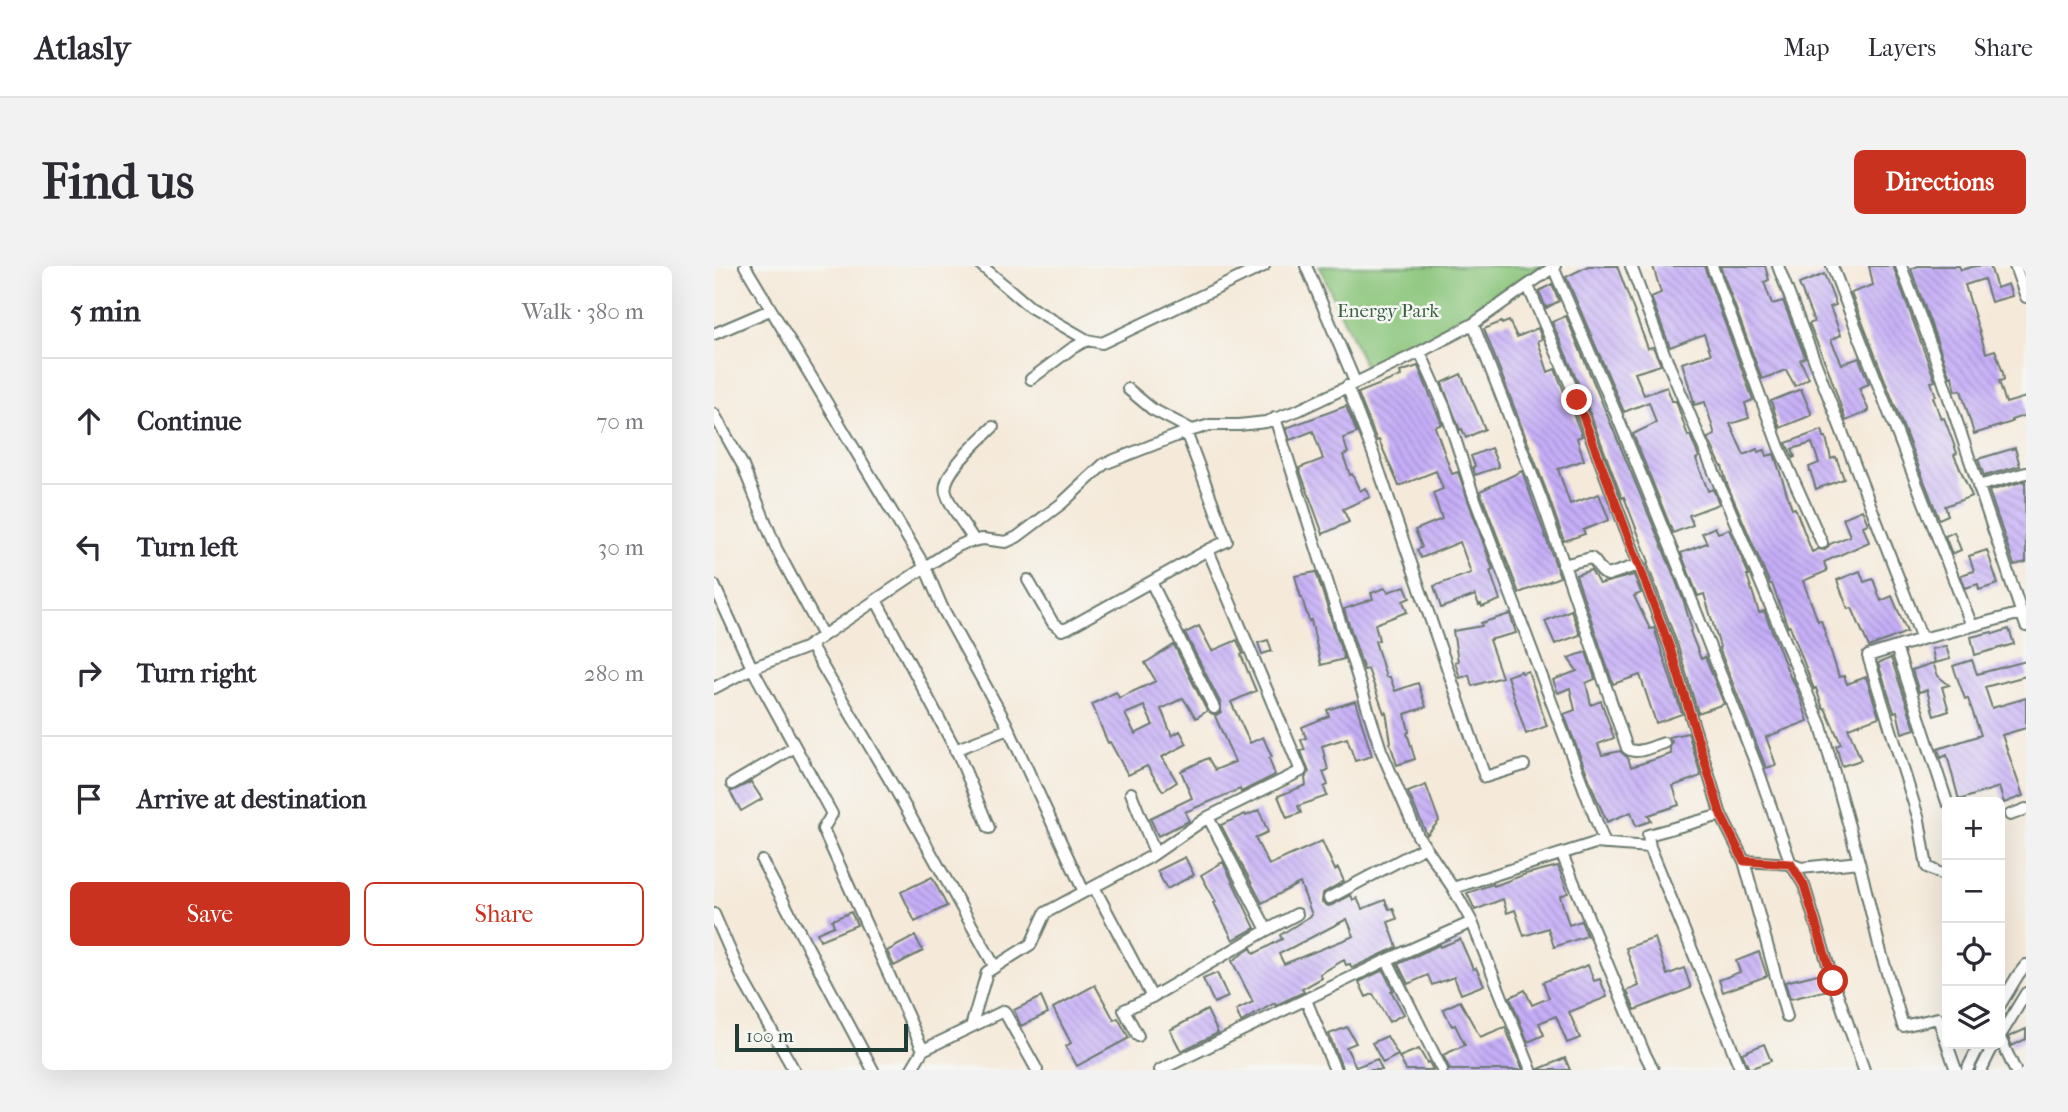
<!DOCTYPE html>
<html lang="en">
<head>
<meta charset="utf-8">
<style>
  body { margin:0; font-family:"IM FELL French Canon",serif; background:#f2f2f3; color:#2b2b33 }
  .controls { position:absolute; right:21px; bottom:21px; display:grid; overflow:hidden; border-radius:10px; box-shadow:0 7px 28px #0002 }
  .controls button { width:63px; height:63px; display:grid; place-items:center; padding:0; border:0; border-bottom:2px solid #e1e1e2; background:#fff; color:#2b2b33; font:35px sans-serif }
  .scale { position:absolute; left:21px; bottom:18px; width:173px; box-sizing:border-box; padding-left:7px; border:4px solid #1f3d34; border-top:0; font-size:19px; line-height:24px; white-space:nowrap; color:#1f3d34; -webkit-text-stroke:5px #f6f6f2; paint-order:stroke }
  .stop { position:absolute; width:21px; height:21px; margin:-16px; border:5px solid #c8321e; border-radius:50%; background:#fff }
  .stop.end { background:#c8321e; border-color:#fff; box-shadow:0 2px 7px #0008 }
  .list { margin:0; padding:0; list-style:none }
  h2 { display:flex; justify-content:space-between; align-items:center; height:91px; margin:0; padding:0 28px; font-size:30px }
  h2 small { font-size:23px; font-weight:400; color:#7c7c81 }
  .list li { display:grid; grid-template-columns:46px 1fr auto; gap:21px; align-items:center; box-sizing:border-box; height:126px; padding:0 28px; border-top:2px solid #e1e1e2 }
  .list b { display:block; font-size:26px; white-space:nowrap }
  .list em { font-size:23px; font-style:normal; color:#7c7c81 }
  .actions { display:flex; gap:14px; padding:21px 28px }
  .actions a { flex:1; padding:16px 0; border:2px solid #c8321e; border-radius:10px; text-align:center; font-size:24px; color:#c8321e }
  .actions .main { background:#c8321e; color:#fff }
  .icon { flex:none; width:38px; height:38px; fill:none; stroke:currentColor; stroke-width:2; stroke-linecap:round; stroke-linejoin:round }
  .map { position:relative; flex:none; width:1312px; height:804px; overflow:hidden; border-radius:10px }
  header { display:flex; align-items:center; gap:42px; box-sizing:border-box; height:98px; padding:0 35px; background:#fff; border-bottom:2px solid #e1e1e2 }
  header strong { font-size:33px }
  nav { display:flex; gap:38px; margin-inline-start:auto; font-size:24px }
  .intro { display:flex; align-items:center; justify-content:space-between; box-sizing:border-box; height:168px; padding:0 42px }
  h1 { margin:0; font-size:49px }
  .button { padding:18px 32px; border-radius:10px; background:#c8321e; color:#fff; font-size:24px; font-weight:700 }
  main { display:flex; gap:42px; padding:0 42px }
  aside { flex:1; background:#fff; border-radius:10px; box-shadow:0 7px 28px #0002 }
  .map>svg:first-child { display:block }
  .park { fill:#8ac57a; stroke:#548157; stroke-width:2 }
  .building { fill:url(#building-back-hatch); fill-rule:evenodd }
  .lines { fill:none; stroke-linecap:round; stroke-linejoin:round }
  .street-casing { stroke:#6a7a6e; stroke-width:14 }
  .street { stroke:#fff; stroke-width:10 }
  .route { stroke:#c8321e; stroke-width:9 }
  .labels { text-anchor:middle; stroke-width:5; stroke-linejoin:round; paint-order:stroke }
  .park-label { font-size:19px; fill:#3a5f46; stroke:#f6f6f2 }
</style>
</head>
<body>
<header>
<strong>Atlasly</strong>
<nav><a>Map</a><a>Layers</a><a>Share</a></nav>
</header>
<div class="intro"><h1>Find us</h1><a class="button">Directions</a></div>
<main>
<aside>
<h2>5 min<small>Walk · 380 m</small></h2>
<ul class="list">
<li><svg class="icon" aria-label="ahead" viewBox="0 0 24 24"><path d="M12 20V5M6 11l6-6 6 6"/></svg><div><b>Continue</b></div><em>70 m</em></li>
<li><svg class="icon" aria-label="left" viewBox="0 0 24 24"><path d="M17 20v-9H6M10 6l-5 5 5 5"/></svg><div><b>Turn left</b></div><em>30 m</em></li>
<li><svg class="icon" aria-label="right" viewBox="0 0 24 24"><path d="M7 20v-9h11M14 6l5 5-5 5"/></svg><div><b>Turn right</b></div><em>280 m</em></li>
<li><svg class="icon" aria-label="arrive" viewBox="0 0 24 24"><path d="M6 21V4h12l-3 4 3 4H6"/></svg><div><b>Arrive at destination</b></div></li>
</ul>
<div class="actions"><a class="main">Save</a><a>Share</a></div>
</aside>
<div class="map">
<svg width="1312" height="804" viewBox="0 0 1312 804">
  <defs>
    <pattern id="building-back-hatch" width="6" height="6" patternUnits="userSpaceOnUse" patternTransform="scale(1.75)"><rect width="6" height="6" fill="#c6aef8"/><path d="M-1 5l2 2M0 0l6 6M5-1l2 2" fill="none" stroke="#a08fca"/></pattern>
  </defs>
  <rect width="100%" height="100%" fill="#f6f6f2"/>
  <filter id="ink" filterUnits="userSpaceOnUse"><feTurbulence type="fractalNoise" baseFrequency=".0143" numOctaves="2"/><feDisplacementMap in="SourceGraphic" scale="14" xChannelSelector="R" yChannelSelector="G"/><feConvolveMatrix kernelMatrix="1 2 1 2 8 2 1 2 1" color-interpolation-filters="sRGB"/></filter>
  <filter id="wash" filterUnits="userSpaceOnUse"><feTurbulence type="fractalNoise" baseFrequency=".00686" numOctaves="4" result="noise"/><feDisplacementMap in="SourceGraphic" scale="28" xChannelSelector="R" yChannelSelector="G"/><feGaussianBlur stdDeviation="1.57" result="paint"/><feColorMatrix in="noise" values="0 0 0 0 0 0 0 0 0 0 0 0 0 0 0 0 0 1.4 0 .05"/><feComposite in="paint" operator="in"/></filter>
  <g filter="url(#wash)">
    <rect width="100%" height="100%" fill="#f5eada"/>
    <path class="park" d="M605 0H834L762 49 692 85 651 100Z"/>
    <g id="blocks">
      <path class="building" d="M874 0H903L934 82 939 81 947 99 921 107 930 129 953 121 958 135H962L974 170 976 169 985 191 982 193 994 225 999 223 1005 238 975 249 979 259 959 267 919 168 942 157 935 136 910 146 852 11Z
        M939 0H990L1039 134 1031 137 1035 152 1016 158 1030 189 1043 183 1044 186 1051 184 1053 190 1060 188 1078 243 1081 242 1098 286 1104 283 1111 284 1116 278 1136 270 1129 252 1148 244 1154 258 1149 260 1155 276 1110 296 1113 305 1089 315 1104 355 1107 354 1125 411 1130 410 1133 418 1152 411 1165 451 1134 462 1147 494 1128 500 1122 480 1127 478 1111 442 1109 443 1102 422 1100 423 1076 360 1074 361 1058 318H1056L1013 218 1008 200H1007L994 172 1001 169 991 136 980 139 979 136H980L968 97 997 88 990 68 956 81 937 31 947 27Z
        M1006 0H1051L1055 14 1050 16 1058 38 1069 35 1091 91 1086 94 1095 112 1081 120 1072 104 1048 113Z
        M1155 0H1179L1221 115 1217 116 1222 130 1219 131 1227 153 1230 152 1235 165 1243 187 1240 189 1258 230 1231 240 1234 249 1225 253 1137 27 1159 19Z
        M1204 0H1245L1247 4 1261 0H1276L1283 22 1294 18 1298 30 1277 36 1270 13 1251 19 1272 87 1281 84 1289 107 1290 114 1285 115 1292 137 1312 131V149L1297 154 1298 156 1260 168 1247 124 1241 125 1238 110 1236 111 1197 3Z
        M1110 8 1122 39 1116 41 1127 69 1117 74 1128 98 1145 92 1155 118 1145 122 1155 145 1132 155 1114 103 1095 58 1100 56 1085 18Z
        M838 18 845 35 832 42 825 25Z
        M852 50 956 300 970 336 978 364 976 365 987 393 991 391 1010 438 984 447 964 380 933 297 935 296 910 231 908 232 870 131 838 56Z
        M795 55 803 71 824 62 828 73 824 75 834 106 841 103 868 170 863 172 870 194 844 203 856 238 885 228 895 254 869 264 871 268 850 275 834 229 770 63 787 56 788 58Z
        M704 100 728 158 721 161 738 208 744 206 779 304 776 305 786 334 768 341 767 338 765 339 761 329 727 342 720 320 757 307 746 276 707 292 703 284 708 281 701 264 728 253 719 227 729 223 722 205 685 220 665 174 663 175 644 127 687 110 686 106Z
        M747 108 771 163 752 172 748 163 746 164 728 117Z
        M1087 123 1098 149 1066 162 1057 135Z
        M632 140 643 167 629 172 634 187 629 189 636 209 638 208 646 225 651 222 656 231 629 243 635 256 609 268 585 202 609 193 599 165 576 174 572 162Z
        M1108 164 1110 171H1112L1117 193 1122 191 1130 213 1102 223 1095 201 1105 197 1098 177 1078 183 1081 191 1079 192 1072 177Z
        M777 182 785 201 761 209 759 201 761 200 757 190Z
        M1301 182 1306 200 1270 210 1264 193Z
        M808 205 846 311 805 327 766 225Z
        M1311 215 1312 296 1300 299 1275 225Z
        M1001 261 1004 267 1015 263 1035 309H1033L1045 347 1050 345 1077 413 1078 412 1086 431 1094 455 1052 471 1062 499 1052 502 1005 382 1006 381 990 328 984 330 967 287 993 277 988 267Z
        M1240 266 1247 284 1238 288 1231 270Z
        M1273 284 1284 318 1265 324 1264 318 1251 322 1247 309 1260 305 1255 290Z
        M877 304 885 318 920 309 927 327 920 330 936 363 940 362 968 448 942 457 926 409 899 418 862 309Z
        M1146 305 1150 316 1159 313 1167 335 1178 330 1193 366 1155 381 1138 342 1134 343 1123 314Z
        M602 306 630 393 607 399 597 354 595 355 588 332H587L581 310Z
        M691 320 696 332 689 335 693 346 661 358 665 374 661 375 672 411H676L681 425 704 417 712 441 691 448 695 466 693 467 701 493 683 499 676 477 677 476 672 446 670 447 654 403 650 404 630 343 659 333 657 327 671 322 674 326Z
        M857 344 866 369 841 378 831 355Z
        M796 348 802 367 775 374 788 411 758 420 755 409 746 412 741 396 744 395 739 365 768 360 767 357Z
        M485 360 498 385 523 374 529 388 527 389 542 425 517 436 536 477 549 471 558 491 555 492 561 509 527 526 526 523 471 546 475 555 444 570 436 552 478 532 467 505 494 492 501 504 521 496 501 450 507 446V438L471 367Z
        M1295 363 1300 378 1261 389 1257 371 1278 366 1279 368Z
        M554 374 558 385 548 388 544 377Z
        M460 379 493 445 482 452 469 432 447 443 458 470 466 465 473 478 448 491 463 516 449 525 433 500 414 509 396 476 394 477 390 468 378 438 402 426 405 432 442 415 431 397ZM430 440 439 459 421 468 411 448Z
        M1232 380 1236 393 1221 397 1218 383Z
        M872 386 881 413 872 417 877 439 887 435 900 472 884 478 888 489 906 485 914 492 917 501 957 488 956 482 958 475 955 471 974 467 987 510 959 520 965 539 934 549 937 555 922 560 917 546 893 556 882 531 850 448 861 444 856 422 844 427 839 414 863 405 854 392Z
        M1177 392 1201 463 1188 467 1183 445 1180 446 1164 397Z
        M1258 394 1263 408 1312 395V410L1271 421 1278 442 1312 432V462L1288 469 1309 530 1290 537 1285 521 1245 534 1233 489 1227 492 1224 483 1267 469 1254 433H1251L1239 400Z
        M1219 397 1224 410 1235 419 1228 421 1235 445 1220 450 1213 424 1205 426 1198 404Z
        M807 405 808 407 814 405 833 460 812 468 793 410Z
        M641 435 658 490 641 495 633 472 608 480 614 504 609 506 614 519 610 521 613 530 584 540 587 547 573 552 564 530 592 519 591 512 595 506 587 485 591 484 587 474 592 472 588 461 615 450 613 444Z
        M37 516 48 533 27 545 16 526Z
        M712 519 725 555 713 569 694 526Z
        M545 544 554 566 541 572 555 599 608 575 621 604 624 602 630 615 609 627 608 636 614 640 618 639 637 629 639 634 643 632 648 643 671 634 675 643 679 642 683 653 674 656 683 681 638 702 636 698 632 699 630 694 606 708 608 712 588 723 590 726 562 739 561 737 527 756 522 744 539 736 518 695 537 682 540 688 568 673 566 669 598 649 586 617 548 637 507 559 531 548 532 550ZM633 653 640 670 570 698 565 688Z
        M471 591 480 609 453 623 443 605Z
        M509 596 541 662 519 674 500 637 502 636 487 609Z
        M844 600 854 627 846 630 855 659 867 655 873 670 840 681 834 662 810 670 801 644 793 647 789 633 761 644 753 627 779 618 780 620 812 608Z
        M218 611 233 640 201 656 187 626Z
        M137 646 143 659 106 674 103 667 120 660 118 654Z
        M201 670 209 685 180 700 173 685Z
        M941 672 953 709 970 702 977 722 921 744 913 725 925 720 912 682Z
        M746 673 759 703 762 702 770 719 747 728 740 711 718 719 714 709 694 718 684 698 725 679 726 681Z
        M1045 686 1053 710 1009 726 1005 714 1026 706 1022 695Z
        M874 699 880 715 886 713 893 731 855 746 866 772 853 777 842 750 825 757 830 769 814 776 796 731 811 724 818 739 835 732 829 716Z
        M669 704 679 724 677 725 690 748 675 756 659 728 652 731 645 716Z
        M503 707 514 731 500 737 489 713Z
        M1108 707 1114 724 1076 733 1071 716Z
        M381 719 400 754 404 752 415 772 363 800 352 780 357 777 339 742Z
        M327 731 334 747 307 760 300 744Z
        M746 735 766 771 791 761 809 804H736L729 789 751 779 741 759 738 760 729 743Z
        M493 744 504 767 467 785 456 764Z
        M633 761 642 777 632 781 642 801 663 793 668 804H629L615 768Z
        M1312 763V773L1298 780 1294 771Z
        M673 770 684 789 669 797 658 777Z
        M1050 778 1057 795 1035 803 1028 787Z
        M705 783 713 797 715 796 719 804H692L685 791Z
        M851 792 856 804H825V803Z"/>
    </g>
  </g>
  <g filter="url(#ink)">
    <use href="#blocks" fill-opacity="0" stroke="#6a7a6e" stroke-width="2"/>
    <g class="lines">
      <defs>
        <path id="street" d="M268 0 316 41 373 74 388 77 550 0
          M592 0 641 116
          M998 0 1065 181 1108 277
          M1064 0 1208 373 1154 390 1205 554 1213 601 1233 611
          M1118 0 1258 360
          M1187 0 1219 85 1312 360
          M1301 0 1312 31
          M839 1 901 145 963 297 1043 501 1077 598 1090 619 1119 715 1150 804
          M814 20 863 134 956 382 1007 549
          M759 58 827 232 913 482C922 490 939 480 950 477
          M0 68 56 44
          M706 86 731 142 759 228 891 578
          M317 113 357 83 373 74
          M633 120 659 187 771 511 810 499
          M414 123 438 143 478 164
          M0 148 28 198 62 282 109 370
          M561 152 667 484 704 570 739 622 758 656 817 804
          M472 166 513 275 494 284
          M1264 220 1312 207
          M260 274C252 261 236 241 232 227 226 208 266 174 279 161
          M849 299 877 292C884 296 885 307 894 309L924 299
          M314 314 339 357 348 364 354 362 494 284 587 505 494 551 436 591 370 626
          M437 316 500 442
          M0 319 38 402 118 548 109 563 209 784
          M162 334 245 490 275 562
          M1208 373 1308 347
          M96 379 184 528 281 701
          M1182 381 1233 536
          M0 422 38 402 91 382 211 301 31 0
          M241 484 294 463
          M18 518 81 481
          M417 527 441 587
          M1296 549 1312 543
          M936 581 1027 804
          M848 588 929 784 939 804
          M48 595 159 804
          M1030 595 1073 751
          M1145 596 1167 687 1189 760 1224 752 1242 804
          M380 621 438 731
          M739 622 881 577 936 581 934 569 1007 549 1030 595 1077 598 1087 602 1145 596 1107 460 949 85 917 0
          M615 632 711 581
          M0 648 29 714 80 804
          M553 664 583 648
          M673 694 728 804
          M592 734 621 804
          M1286 739 1304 709 1312 699
          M257 761 290 745 323 804
          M424 770 410 744 438 731 553 664 494 551
          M1286 770 1312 727
          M1286 772 1301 804
          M197 804 209 784 257 761 273 706 317 678 331 647 370 626 292 457 228 341 211 301 242 281 253 276 269 273 292 276 303 271 347 238 390 198 472 166 496 159H525L552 156 585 144 706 86 759 58 841 0
          M446 804 673 694 758 656
          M1253 804 1266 778
          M1267 804 1280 778"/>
      </defs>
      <use href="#street" class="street-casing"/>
      <use href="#street" class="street"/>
    </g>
  </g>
  <g class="lines" filter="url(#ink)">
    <path class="route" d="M863 134 956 382 1007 549 1030 595 1077 598 1090 619 1119 715"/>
  </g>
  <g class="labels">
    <g class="park-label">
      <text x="674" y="51">Energy Park</text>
    </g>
  </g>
</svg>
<div class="controls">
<button>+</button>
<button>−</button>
<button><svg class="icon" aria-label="locate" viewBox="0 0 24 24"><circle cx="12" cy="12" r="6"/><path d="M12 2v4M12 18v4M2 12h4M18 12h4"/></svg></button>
<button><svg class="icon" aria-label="layers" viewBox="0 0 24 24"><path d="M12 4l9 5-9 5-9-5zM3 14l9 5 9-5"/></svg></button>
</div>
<div class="scale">100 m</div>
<div class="stop" style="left:1119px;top:715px"></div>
<div class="stop end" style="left:863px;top:134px"></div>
</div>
</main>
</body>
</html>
